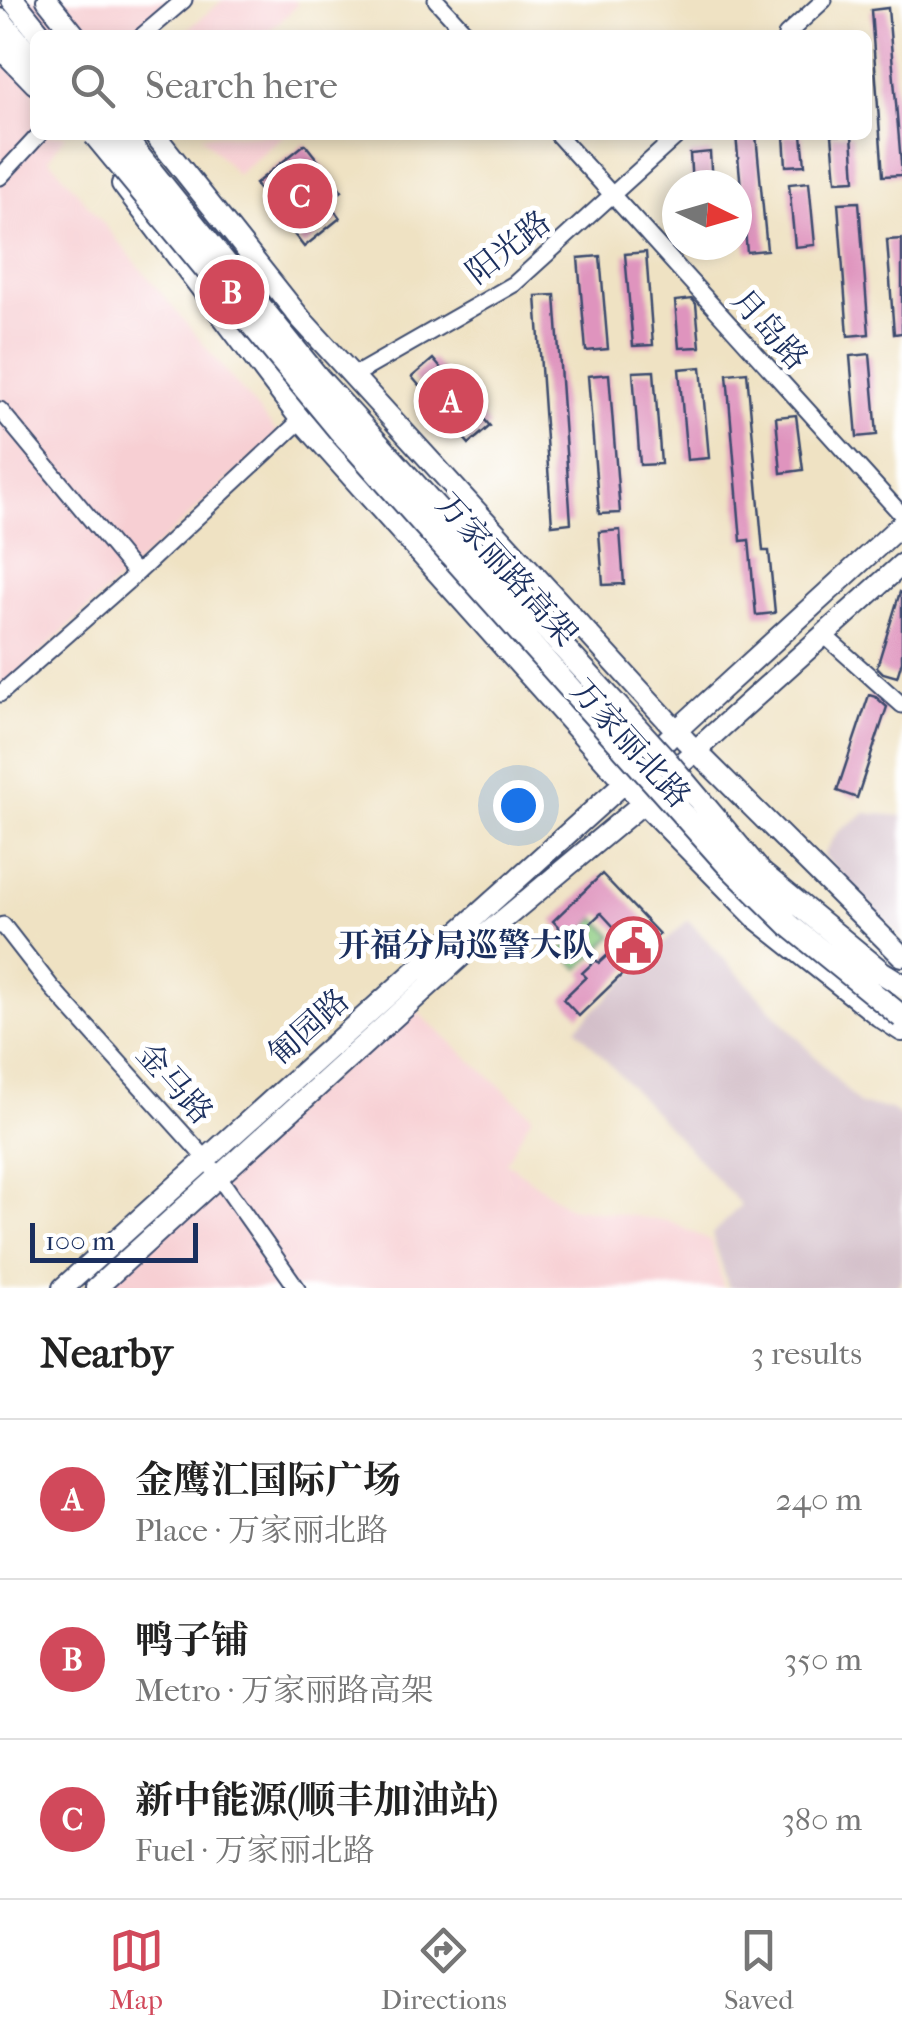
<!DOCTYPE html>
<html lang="en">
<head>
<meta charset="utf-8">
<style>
  body { margin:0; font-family:"IM FELL French Canon","Noto Serif SC",serif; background:#f6f6f6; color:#222 }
  .compass { position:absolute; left:662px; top:170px; width:90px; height:90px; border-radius:50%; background:#fff; box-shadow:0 5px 15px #0003; rotate:95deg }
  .scale { position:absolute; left:30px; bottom:25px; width:168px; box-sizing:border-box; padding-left:10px; border:5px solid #1b2f5e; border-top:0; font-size:28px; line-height:35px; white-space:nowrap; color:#1b2f5e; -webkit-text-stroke:8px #fff; paint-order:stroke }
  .you { position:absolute; left:518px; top:805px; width:35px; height:35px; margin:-25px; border:8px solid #fff; border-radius:50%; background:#1a73e8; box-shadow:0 0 0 15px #1a73e833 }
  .badge { display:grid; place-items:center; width:65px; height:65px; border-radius:50%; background:#d1495b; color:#fff; font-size:32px; font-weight:700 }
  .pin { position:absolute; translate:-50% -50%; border:5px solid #fff; box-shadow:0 2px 10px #0006 }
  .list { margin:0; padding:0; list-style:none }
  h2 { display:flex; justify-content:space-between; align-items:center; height:130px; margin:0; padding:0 40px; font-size:42px }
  h2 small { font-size:32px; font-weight:400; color:#767676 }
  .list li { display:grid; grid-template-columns:65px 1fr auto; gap:30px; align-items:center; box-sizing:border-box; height:160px; padding:0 40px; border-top:2px solid #e0e0e0 }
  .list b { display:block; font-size:38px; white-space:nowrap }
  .list p { margin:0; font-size:32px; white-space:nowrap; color:#767676 }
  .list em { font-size:32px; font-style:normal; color:#767676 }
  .icon { flex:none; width:55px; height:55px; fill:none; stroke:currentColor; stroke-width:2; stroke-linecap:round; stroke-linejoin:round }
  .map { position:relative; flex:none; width:902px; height:1288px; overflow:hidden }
  .search { position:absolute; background:#fff; box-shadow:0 5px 15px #0003; left:30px; right:30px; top:30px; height:110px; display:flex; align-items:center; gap:25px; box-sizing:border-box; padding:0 35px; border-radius:15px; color:#767676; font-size:38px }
  .sheet { height:610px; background:#fff }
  nav { display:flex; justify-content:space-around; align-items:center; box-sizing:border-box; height:140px; border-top:2px solid #e0e0e0; background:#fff; font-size:28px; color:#767676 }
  nav a { display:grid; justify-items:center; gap:5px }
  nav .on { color:#d1495b }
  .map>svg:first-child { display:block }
  .built { fill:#f7cfd3 }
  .industrial { fill:#d2bdc7 }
  .green { fill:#8fcd83; stroke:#557e70; stroke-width:2.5 }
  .building { fill:#df94be }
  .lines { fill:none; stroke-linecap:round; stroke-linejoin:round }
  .minor-casing { stroke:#3b4a6d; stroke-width:19 }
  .major-casing { stroke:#3b4a6d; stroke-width:24 }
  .highway-casing { stroke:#3b4a6d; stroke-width:26 }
  .minor { stroke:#fff; stroke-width:15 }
  .major { stroke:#fff; stroke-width:20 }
  .highway { stroke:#fff; stroke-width:22 }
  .highway-bridge-casing { stroke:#3b4a6d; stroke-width:26; stroke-linecap:butt }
  .highway-bridge { stroke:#fff; stroke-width:22 }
  .labels { text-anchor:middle; stroke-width:10; stroke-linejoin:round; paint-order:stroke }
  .street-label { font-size:32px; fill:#1b2f5e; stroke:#fff }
  .poi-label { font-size:32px; font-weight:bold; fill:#1b2f5e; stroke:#fff; text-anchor:end }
</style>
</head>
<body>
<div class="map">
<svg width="902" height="1288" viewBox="0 0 902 1288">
  <rect width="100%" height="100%" fill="#fff"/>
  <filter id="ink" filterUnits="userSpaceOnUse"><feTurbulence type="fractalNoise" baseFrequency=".01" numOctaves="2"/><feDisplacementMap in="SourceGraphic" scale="20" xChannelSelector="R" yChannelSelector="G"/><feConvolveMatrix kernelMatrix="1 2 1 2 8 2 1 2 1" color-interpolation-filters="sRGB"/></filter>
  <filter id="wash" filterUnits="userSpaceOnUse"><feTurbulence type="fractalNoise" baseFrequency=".0048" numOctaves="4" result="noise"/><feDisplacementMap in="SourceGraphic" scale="40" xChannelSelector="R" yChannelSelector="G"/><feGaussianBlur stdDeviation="2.25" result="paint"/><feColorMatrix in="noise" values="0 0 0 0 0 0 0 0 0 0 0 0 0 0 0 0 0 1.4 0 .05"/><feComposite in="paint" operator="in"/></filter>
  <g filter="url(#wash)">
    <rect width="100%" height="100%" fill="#efe2c3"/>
    <path class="built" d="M0 0H195L145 35H35V135H66L49 158 278 434 0 690Z
      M223 0H294L298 5 265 35H181Z
      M201 135H284L237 175Z
      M413 1008 532 1115 506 1162 568 1207 669 1221 711 1241 724 1288H86Z"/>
    <path class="industrial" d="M865 813 902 816V938L823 856 837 833Z
      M688 920 860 1105 891 1109 902 1118V1277L897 1288H729L712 1234 741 1205 576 1028Z"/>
    <path class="green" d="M596 918 613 936 579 969 562 950Z"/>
    <g id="blocks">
      <path class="building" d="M888 8 902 175 883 176 871 10Z
        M736 135H756L767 250 747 252Z
        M784 135H802L805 165 786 166Z
        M832 135H852L855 180 836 181Z
        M305 144 342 191 328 202 340 218 304 247 255 184Z
        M710 152 712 185H692L690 154Z
        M809 182 815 245 795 247 789 184Z
        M859 202 869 334 848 336 838 203Z
        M902 239V333L894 334 887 240Z
        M646 252 653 345 633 346 625 254Z
        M600 256 608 349 586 351 578 258Z
        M555 295 571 523 552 525 536 296Z
        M692 299 696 304 700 347 679 348 675 301Z
        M870 354 877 435 857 437 850 356Z
        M433 359 490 426 469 444 412 377Z
        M701 367 709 458 687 460 679 369Z
        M654 371 661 464 640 465 633 372Z
        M747 372 763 551H769L775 613 756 615 749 540 741 541 727 374Z
        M609 374 620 513 599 514 588 376Z
        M796 415 803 470 781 473 776 417Z
        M620 530 624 584 603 585 599 532Z
        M900 592 902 593V661L897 677 883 673 877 667Z
        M869 695 876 697 887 707 857 798 837 791Z
        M602 874 659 934 631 960 634 963 579 1016 563 999 586 977 582 973 596 960 599 963 625 939 601 913 572 941 553 921Z"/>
    </g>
  </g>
  <g filter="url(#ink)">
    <use href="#blocks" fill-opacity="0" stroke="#3b4a6d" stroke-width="2.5"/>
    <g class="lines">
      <defs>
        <path id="minor" d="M436 0 468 35
          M143 35 184 0
          M786 35 824 0
          M558 135 902 515
          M0 177 39 135
          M353 376 514 284 678 135
          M0 410 136 574
          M824 635 902 705
          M0 694 136 574 301 420
          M0 926 3 925 52 988 206 1159 297 1288"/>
        <path id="major" d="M47 0 75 35
          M0 48 35 84
          M155 135 301 319 686 741 902 956
          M122 184 301 420 643 803 758 920 879 1016 902 1031
          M63 1288 625 782 677 730 902 524
          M96 1288 479 940 643 803 684 761 902 564"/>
        <path id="highway" d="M13 0 41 35
          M0 20 35 62"/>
      </defs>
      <use href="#minor" class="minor-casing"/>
      <use href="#major" class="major-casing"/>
      <use href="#highway" class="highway-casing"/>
      <use href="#minor" class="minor"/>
      <use href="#major" class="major"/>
      <use href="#highway" class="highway"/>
      <defs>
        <path id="highway-bridge" d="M95 135 340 431 727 864 789 925 902 1017
          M122 135 318 378 665 759 761 873 881 972 902 985"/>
      </defs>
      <use href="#highway-bridge" class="highway-bridge-casing"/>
      <use href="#highway-bridge" class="highway-bridge"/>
    </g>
  </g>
  <defs>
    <symbol id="civic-ring" viewBox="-11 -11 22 22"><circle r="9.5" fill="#fff" stroke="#d1495b" stroke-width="1.5"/><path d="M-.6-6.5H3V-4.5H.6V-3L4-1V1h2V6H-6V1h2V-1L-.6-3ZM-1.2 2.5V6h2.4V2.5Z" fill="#d1495b"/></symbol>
  </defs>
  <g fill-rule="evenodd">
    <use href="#civic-ring" x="602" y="914" width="63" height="63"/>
  </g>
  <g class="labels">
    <g class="street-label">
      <text transform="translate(508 247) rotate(-38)" y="11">阳光路</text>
      <text transform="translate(770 329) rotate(48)" y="11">月岛路</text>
      <text transform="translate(507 569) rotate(48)" y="11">万家丽路高架</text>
      <text transform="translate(631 743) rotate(48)" y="11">万家丽北路</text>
      <text transform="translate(308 1027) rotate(-42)" y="11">匍园路</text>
      <text transform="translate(175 1083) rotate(48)" y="11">金马路</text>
    </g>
    <g class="poi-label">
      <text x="594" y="956">开福分局巡警大队</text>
    </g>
  </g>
</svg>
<svg class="compass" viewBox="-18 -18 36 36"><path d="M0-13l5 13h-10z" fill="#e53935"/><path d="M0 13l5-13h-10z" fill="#767676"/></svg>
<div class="scale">100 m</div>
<div class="you"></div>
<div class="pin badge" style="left:451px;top:401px">A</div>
<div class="pin badge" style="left:232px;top:292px">B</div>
<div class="pin badge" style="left:300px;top:196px">C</div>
<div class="search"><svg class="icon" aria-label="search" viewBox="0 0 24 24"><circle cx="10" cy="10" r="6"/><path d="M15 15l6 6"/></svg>Search here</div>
</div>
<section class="sheet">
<h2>Nearby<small>3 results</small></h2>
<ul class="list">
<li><span class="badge">A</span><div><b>金鹰汇国际广场</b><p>Place · 万家丽北路</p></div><em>240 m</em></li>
<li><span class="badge">B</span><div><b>鸭子铺</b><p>Metro · 万家丽路高架</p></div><em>350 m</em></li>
<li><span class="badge">C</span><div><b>新中能源(顺丰加油站)</b><p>Fuel · 万家丽北路</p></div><em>380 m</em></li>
</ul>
</section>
<nav>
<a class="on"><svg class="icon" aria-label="map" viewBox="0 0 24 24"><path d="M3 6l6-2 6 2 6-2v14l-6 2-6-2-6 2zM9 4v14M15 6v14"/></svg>Map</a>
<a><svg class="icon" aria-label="directions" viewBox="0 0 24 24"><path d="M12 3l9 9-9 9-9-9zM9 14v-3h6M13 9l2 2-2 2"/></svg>Directions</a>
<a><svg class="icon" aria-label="saved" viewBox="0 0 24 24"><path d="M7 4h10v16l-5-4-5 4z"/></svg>Saved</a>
</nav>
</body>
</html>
